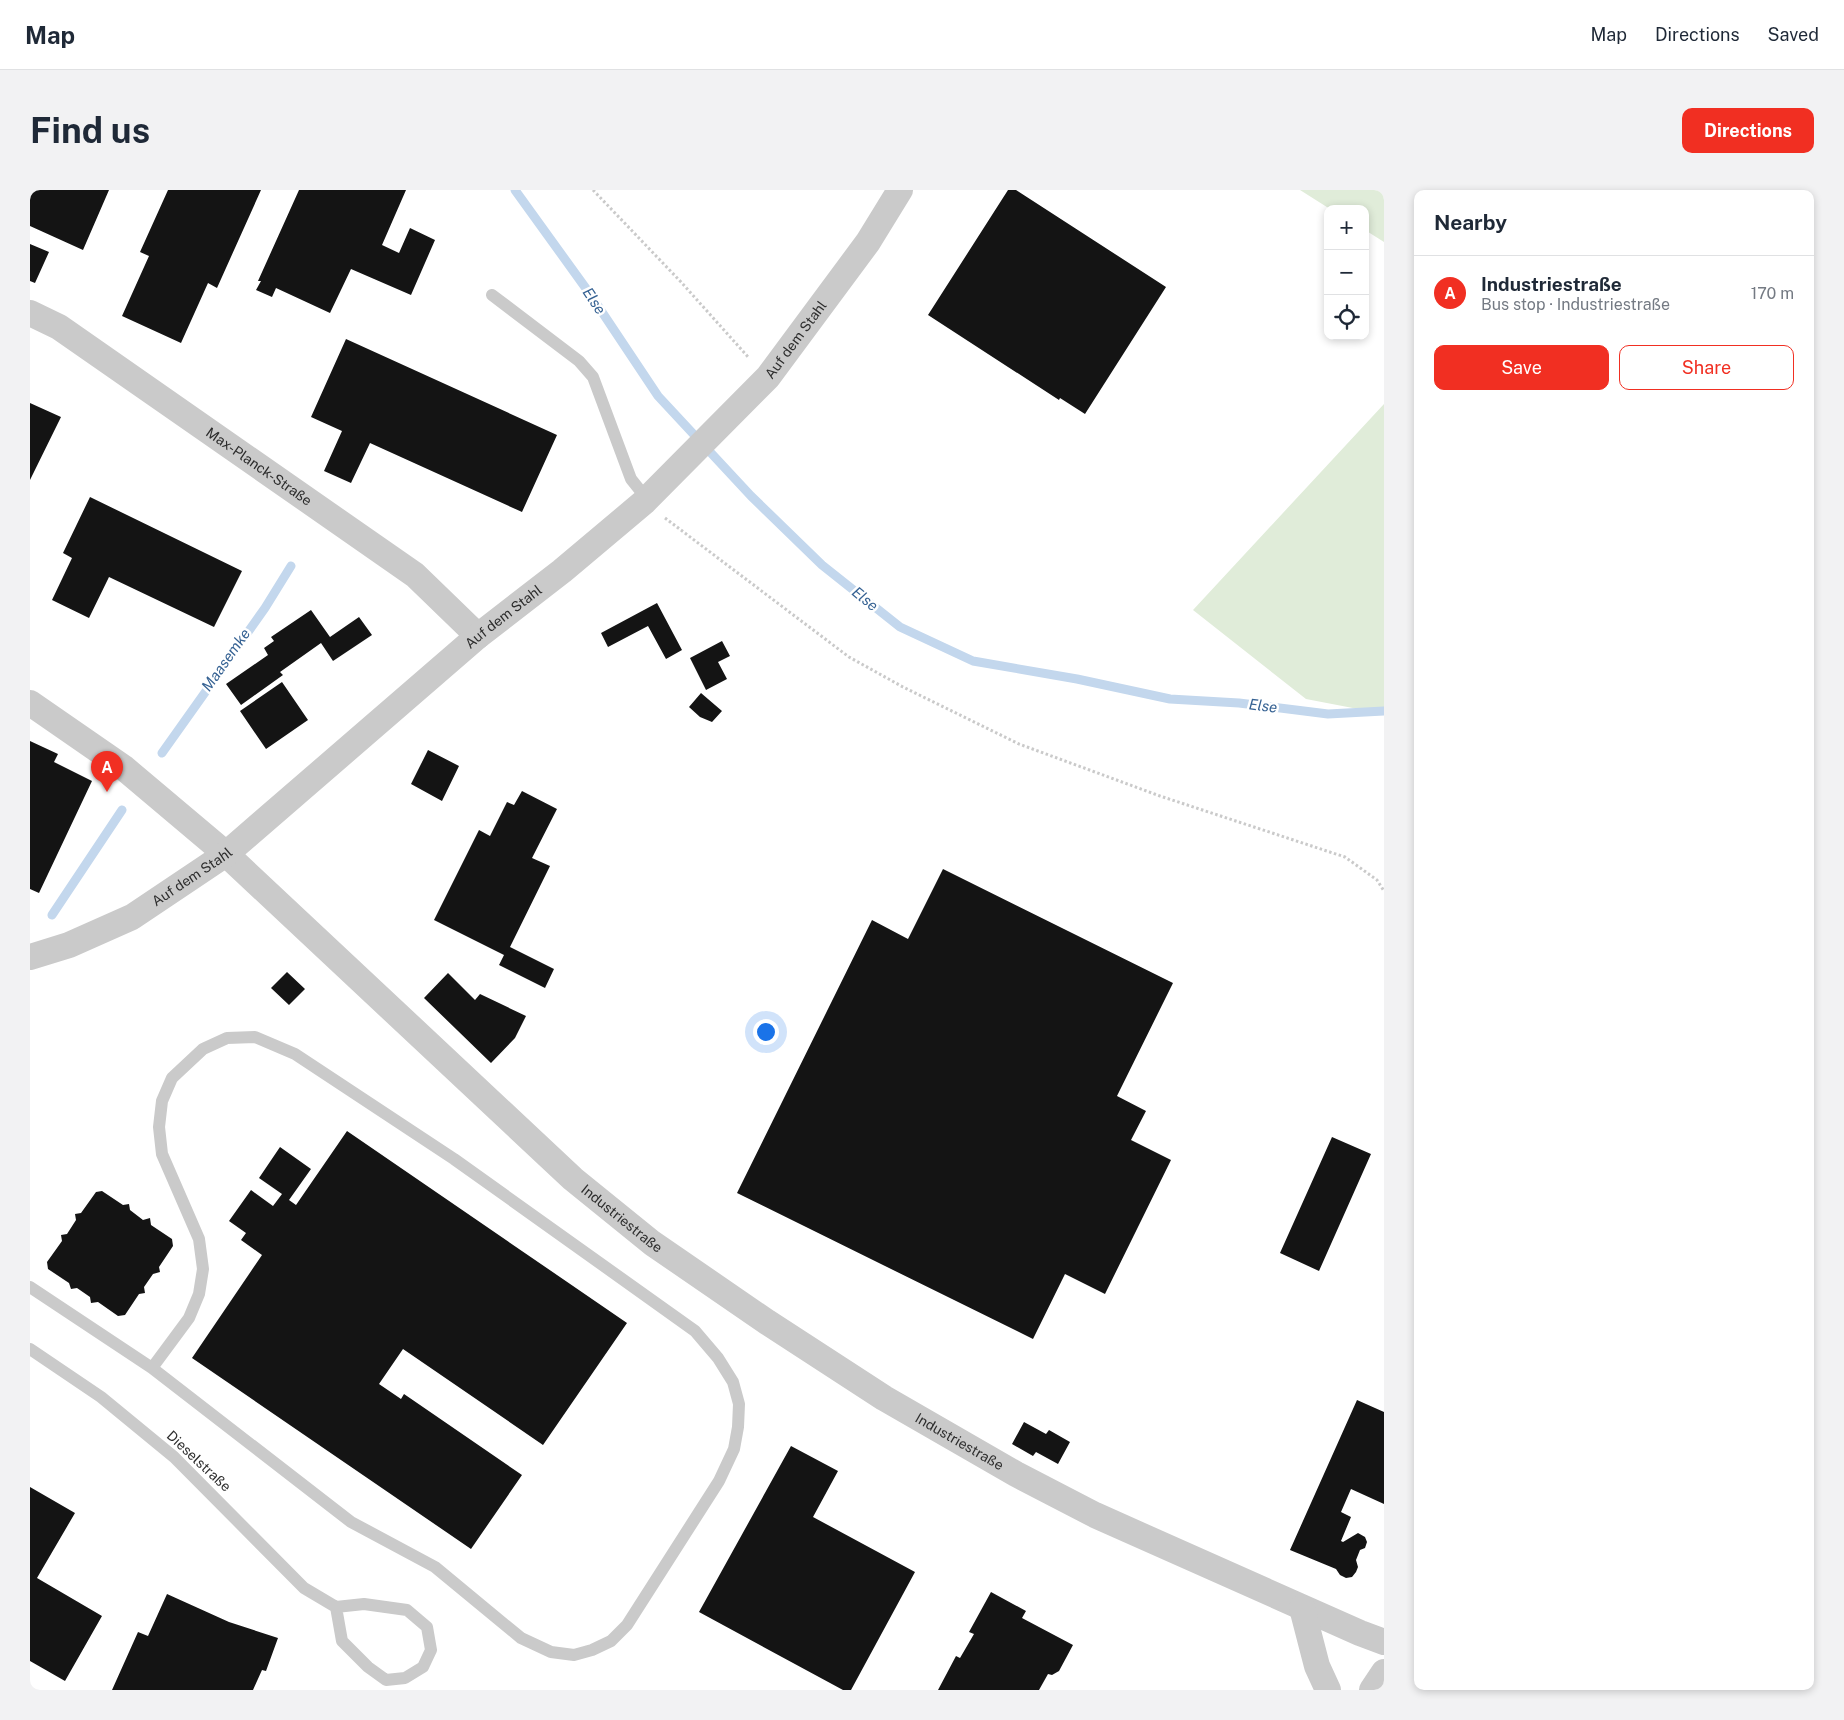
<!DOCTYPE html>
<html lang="en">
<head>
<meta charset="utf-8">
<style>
  body { margin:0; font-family:"Public Sans",sans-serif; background:#f2f2f3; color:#1f2937 }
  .controls { position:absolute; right:15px; top:15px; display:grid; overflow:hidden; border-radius:10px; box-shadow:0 2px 8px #0003 }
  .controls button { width:45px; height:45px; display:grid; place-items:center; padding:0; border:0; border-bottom:1px solid #e0e1e3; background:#fff; color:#1f2937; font:25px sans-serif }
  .you { position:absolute; left:735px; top:841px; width:18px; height:18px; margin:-12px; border:4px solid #fff; border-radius:50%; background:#1a73e8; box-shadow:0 0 0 8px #1a73e833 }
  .badge { display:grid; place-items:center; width:32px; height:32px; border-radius:50%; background:#f12f22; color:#fff; font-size:16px; font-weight:700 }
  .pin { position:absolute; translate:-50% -41px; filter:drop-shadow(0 1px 2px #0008) }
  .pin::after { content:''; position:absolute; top:26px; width:18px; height:15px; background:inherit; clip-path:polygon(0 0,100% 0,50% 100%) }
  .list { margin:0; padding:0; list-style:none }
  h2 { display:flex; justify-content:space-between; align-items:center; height:65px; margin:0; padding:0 20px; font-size:21px }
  h2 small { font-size:16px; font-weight:400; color:#747a83 }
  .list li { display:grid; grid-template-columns:32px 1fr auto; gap:15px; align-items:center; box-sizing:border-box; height:75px; padding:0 20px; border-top:1px solid #e0e1e3 }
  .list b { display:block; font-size:19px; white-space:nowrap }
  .list p { margin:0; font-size:16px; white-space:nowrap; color:#747a83 }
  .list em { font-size:16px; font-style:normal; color:#747a83 }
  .actions { display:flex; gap:10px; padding:15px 20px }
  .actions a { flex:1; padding:11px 0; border:1px solid #f12f22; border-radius:10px; text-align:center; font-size:18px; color:#f12f22 }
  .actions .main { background:#f12f22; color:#fff }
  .icon { flex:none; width:28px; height:28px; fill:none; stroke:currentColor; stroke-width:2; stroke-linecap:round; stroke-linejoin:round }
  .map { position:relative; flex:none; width:1354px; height:1500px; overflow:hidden; border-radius:10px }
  header { display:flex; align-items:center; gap:30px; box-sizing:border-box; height:70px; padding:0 25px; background:#fff; border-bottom:1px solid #e0e1e3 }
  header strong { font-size:24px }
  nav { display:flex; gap:28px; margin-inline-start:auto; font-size:18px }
  .intro { display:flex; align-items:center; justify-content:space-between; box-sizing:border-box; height:120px; padding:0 30px }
  h1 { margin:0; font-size:35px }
  .button { padding:12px 22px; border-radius:10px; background:#f12f22; color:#fff; font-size:18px; font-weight:700 }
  main { display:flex; gap:30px; padding:0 30px }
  aside { flex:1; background:#fff; border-radius:10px; box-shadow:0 2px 8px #0003 }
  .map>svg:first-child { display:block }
  .green { fill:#e0ecd9 }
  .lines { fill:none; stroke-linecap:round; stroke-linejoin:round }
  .stream { stroke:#c3d7ed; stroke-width:9 }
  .building { fill:#141414 }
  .path { stroke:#cacaca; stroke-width:3; stroke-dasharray:2.5 2.5; stroke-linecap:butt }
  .service { stroke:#cacaca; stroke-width:12 }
  .minor { stroke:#cacaca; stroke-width:26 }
  .labels { text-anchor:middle; stroke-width:5; stroke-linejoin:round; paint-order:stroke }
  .street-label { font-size:14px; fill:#2d2d2d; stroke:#fff }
  .water-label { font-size:15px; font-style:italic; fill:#366293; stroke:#fff }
</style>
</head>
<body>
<header>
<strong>Map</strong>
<nav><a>Map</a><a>Directions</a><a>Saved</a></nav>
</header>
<div class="intro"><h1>Find us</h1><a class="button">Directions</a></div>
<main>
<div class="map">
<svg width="1354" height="1500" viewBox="0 0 1354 1500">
  <rect width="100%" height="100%" fill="#fff"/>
  <path class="green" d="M1270 0H1354V52L1335 40V19H1300Z
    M1354 214V524L1276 509 1163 420Z"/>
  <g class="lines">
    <path class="stream" d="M485 0 560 104 628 206 721 306 792 375 870 437 943 471 1047 489 1140 509 1209 513 1298 524 1354 521
      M132 563 235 418 261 376
      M22 725 92 620"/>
  </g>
  <path class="building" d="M0 0H79L53 60 0 36Z
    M138 0H231L187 98 178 93 151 153 92 126 119 66 110 62Z
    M269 0H376L352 55 369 63 380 38 405 50 381 105 321 79 300 123 246 98 242 107 226 100 231 91H228Z
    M978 0H986L1136 97 1055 224 1030 208 1029 210 898 125Z
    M0 54 19 62 5 93 0 91Z
    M316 149 527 245 492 322 340 253 321 293 294 281 312 241 281 227Z
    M0 213 31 227 0 290Z
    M60 307 212 381 184 437 79 387 59 428 22 410 42 368 33 363Z
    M627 413 652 460 636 469 618 436 578 457 571 443Z
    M281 420 300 447 329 427 342 445 303 471 291 453 250 482 253 485 211 515 196 494 238 465 234 458 244 451 241 447Z
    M692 451 700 466 688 472 697 489 676 500 660 468Z
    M252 492 278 530 236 559 210 521Z
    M671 503 692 521 682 532 670 527 659 517Z
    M0 551 28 564 24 572 62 591 9 703 0 699Z
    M398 560 429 576 412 611 381 594Z
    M492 601 527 619 502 668 520 676 480 757 524 779 515 798 469 775 474 765 404 730 449 640 460 646 477 612 484 615Z
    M913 679 1143 793 1087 906 1116 921 1101 950 1141 970 1075 1104 1035 1084 1003 1149 707 1003 842 730 878 749Z
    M257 782 275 799 259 815 241 798Z
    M418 783 445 810 450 804 496 826 485 848 461 873 394 808Z
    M317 941 597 1133 513 1255 373 1159 349 1194 371 1209 374 1204 492 1285 441 1359 162 1168 232 1065 211 1050 216 1043 199 1031 221 1000 243 1016 252 1004 229 988 250 957 281 979 259 1010 266 1015Z
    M1302 947 1341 964 1289 1081 1250 1063Z
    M72 1001 93 1015 99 1014 100 1020 113 1030 120 1028 121 1035 142 1049 143 1056 129 1077 130 1082 123 1084 114 1097 115 1103 109 1104 95 1125 88 1126 68 1112 61 1113 60 1107 47 1098 41 1099 39 1093 18 1079 17 1072 32 1051 31 1045 37 1044 46 1030 45 1024 51 1023 66 1002Z
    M1327 1210 1354 1222V1314L1321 1299 1311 1322 1321 1327 1311 1351 1313 1352 1328 1343 1335 1347 1337 1352 1335 1358 1330 1360 1326 1370 1328 1377 1326 1382 1322 1387 1316 1388 1310 1385 1306 1379 1260 1360Z
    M994 1232 1016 1244 1019 1240 1040 1252 1028 1274 1006 1262 1003 1266 982 1254Z
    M761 1256 808 1281 783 1327 885 1382 821 1500H813L669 1422Z
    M0 1297 45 1323 7 1388 72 1426 35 1491 0 1471Z
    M961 1402 996 1421 992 1428 1043 1455 1029 1481 1022 1485 1018 1484 1009 1500H908L926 1466 930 1468 944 1444 939 1442Z
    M137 1404 199 1432 248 1448 236 1481 232 1480 223 1500H82L108 1442 118 1446Z"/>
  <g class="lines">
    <path class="path" d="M563 0 651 92 719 168
      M635 328 819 467 873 497 989 554 1130 606 1315 667 1347 690 1354 701"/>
    <path class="service" d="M462 105 549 171 563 187 601 289 617 309
      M0 1097 122 1178 321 1332 405 1377 491 1448 521 1462 544 1465 562 1460 581 1451 597 1435 689 1291 704 1259 708 1237 709 1214 703 1192 688 1168 665 1141 424 969 265 864 225 847 197 848 173 859 142 888 132 911 129 937 132 964 169 1049 173 1079 169 1104 159 1128 122 1178
      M0 1159 71 1207 144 1267 274 1398 306 1417 334 1414 377 1420 397 1437 401 1460 393 1477 375 1488 356 1490 338 1477 312 1451 306 1417"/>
    <g class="minor">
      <path id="s1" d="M0 123 29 137 385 385 448 446"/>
      <path id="s2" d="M0 513 94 578 196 664 543 989 622 1053 737 1132 854 1208 986 1284 1065 1325 1330 1443 1354 1452"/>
      <path id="s3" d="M0 767 39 755 102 727 196 664 448 446 532 381 614 312 738 187 838 52 870 0"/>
      <path d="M1272 1418 1287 1476 1298 1500"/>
      <path d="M1342 1500 1354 1482"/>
    </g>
  </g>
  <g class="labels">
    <g class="street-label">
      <text dy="5" stroke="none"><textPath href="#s3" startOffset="992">Auf dem Stahl</textPath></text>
      <text dy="5" stroke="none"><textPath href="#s1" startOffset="276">Max-Planck-Straße</textPath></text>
      <text dy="5" stroke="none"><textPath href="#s3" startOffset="588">Auf dem Stahl</textPath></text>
      <text dy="5" stroke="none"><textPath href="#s3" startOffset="182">Auf dem Stahl</textPath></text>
      <text dy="5" stroke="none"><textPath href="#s2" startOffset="786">Industriestraße</textPath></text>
      <text dy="5" stroke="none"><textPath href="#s2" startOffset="1191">Industriestraße</textPath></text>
      <text transform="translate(169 1271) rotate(43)" y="5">Dieselstraße</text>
    </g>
    <g class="water-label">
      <text transform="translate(564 111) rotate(56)" y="5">Else</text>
      <text transform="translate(835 409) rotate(39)" y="5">Else</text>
      <text transform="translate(196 470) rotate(-55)" y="5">Maasemke</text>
      <text transform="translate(1233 516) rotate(7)" y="5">Else</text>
    </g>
  </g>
</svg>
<div class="controls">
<button>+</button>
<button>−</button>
<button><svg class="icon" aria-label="locate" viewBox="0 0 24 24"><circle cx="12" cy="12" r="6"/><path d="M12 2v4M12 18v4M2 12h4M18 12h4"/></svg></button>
</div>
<div class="you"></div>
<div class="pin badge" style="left:77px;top:602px">A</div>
</div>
<aside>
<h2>Nearby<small></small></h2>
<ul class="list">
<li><span class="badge">A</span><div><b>Industriestraße</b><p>Bus stop · Industriestraße</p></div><em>170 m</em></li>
</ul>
<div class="actions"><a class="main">Save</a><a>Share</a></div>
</aside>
</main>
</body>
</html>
